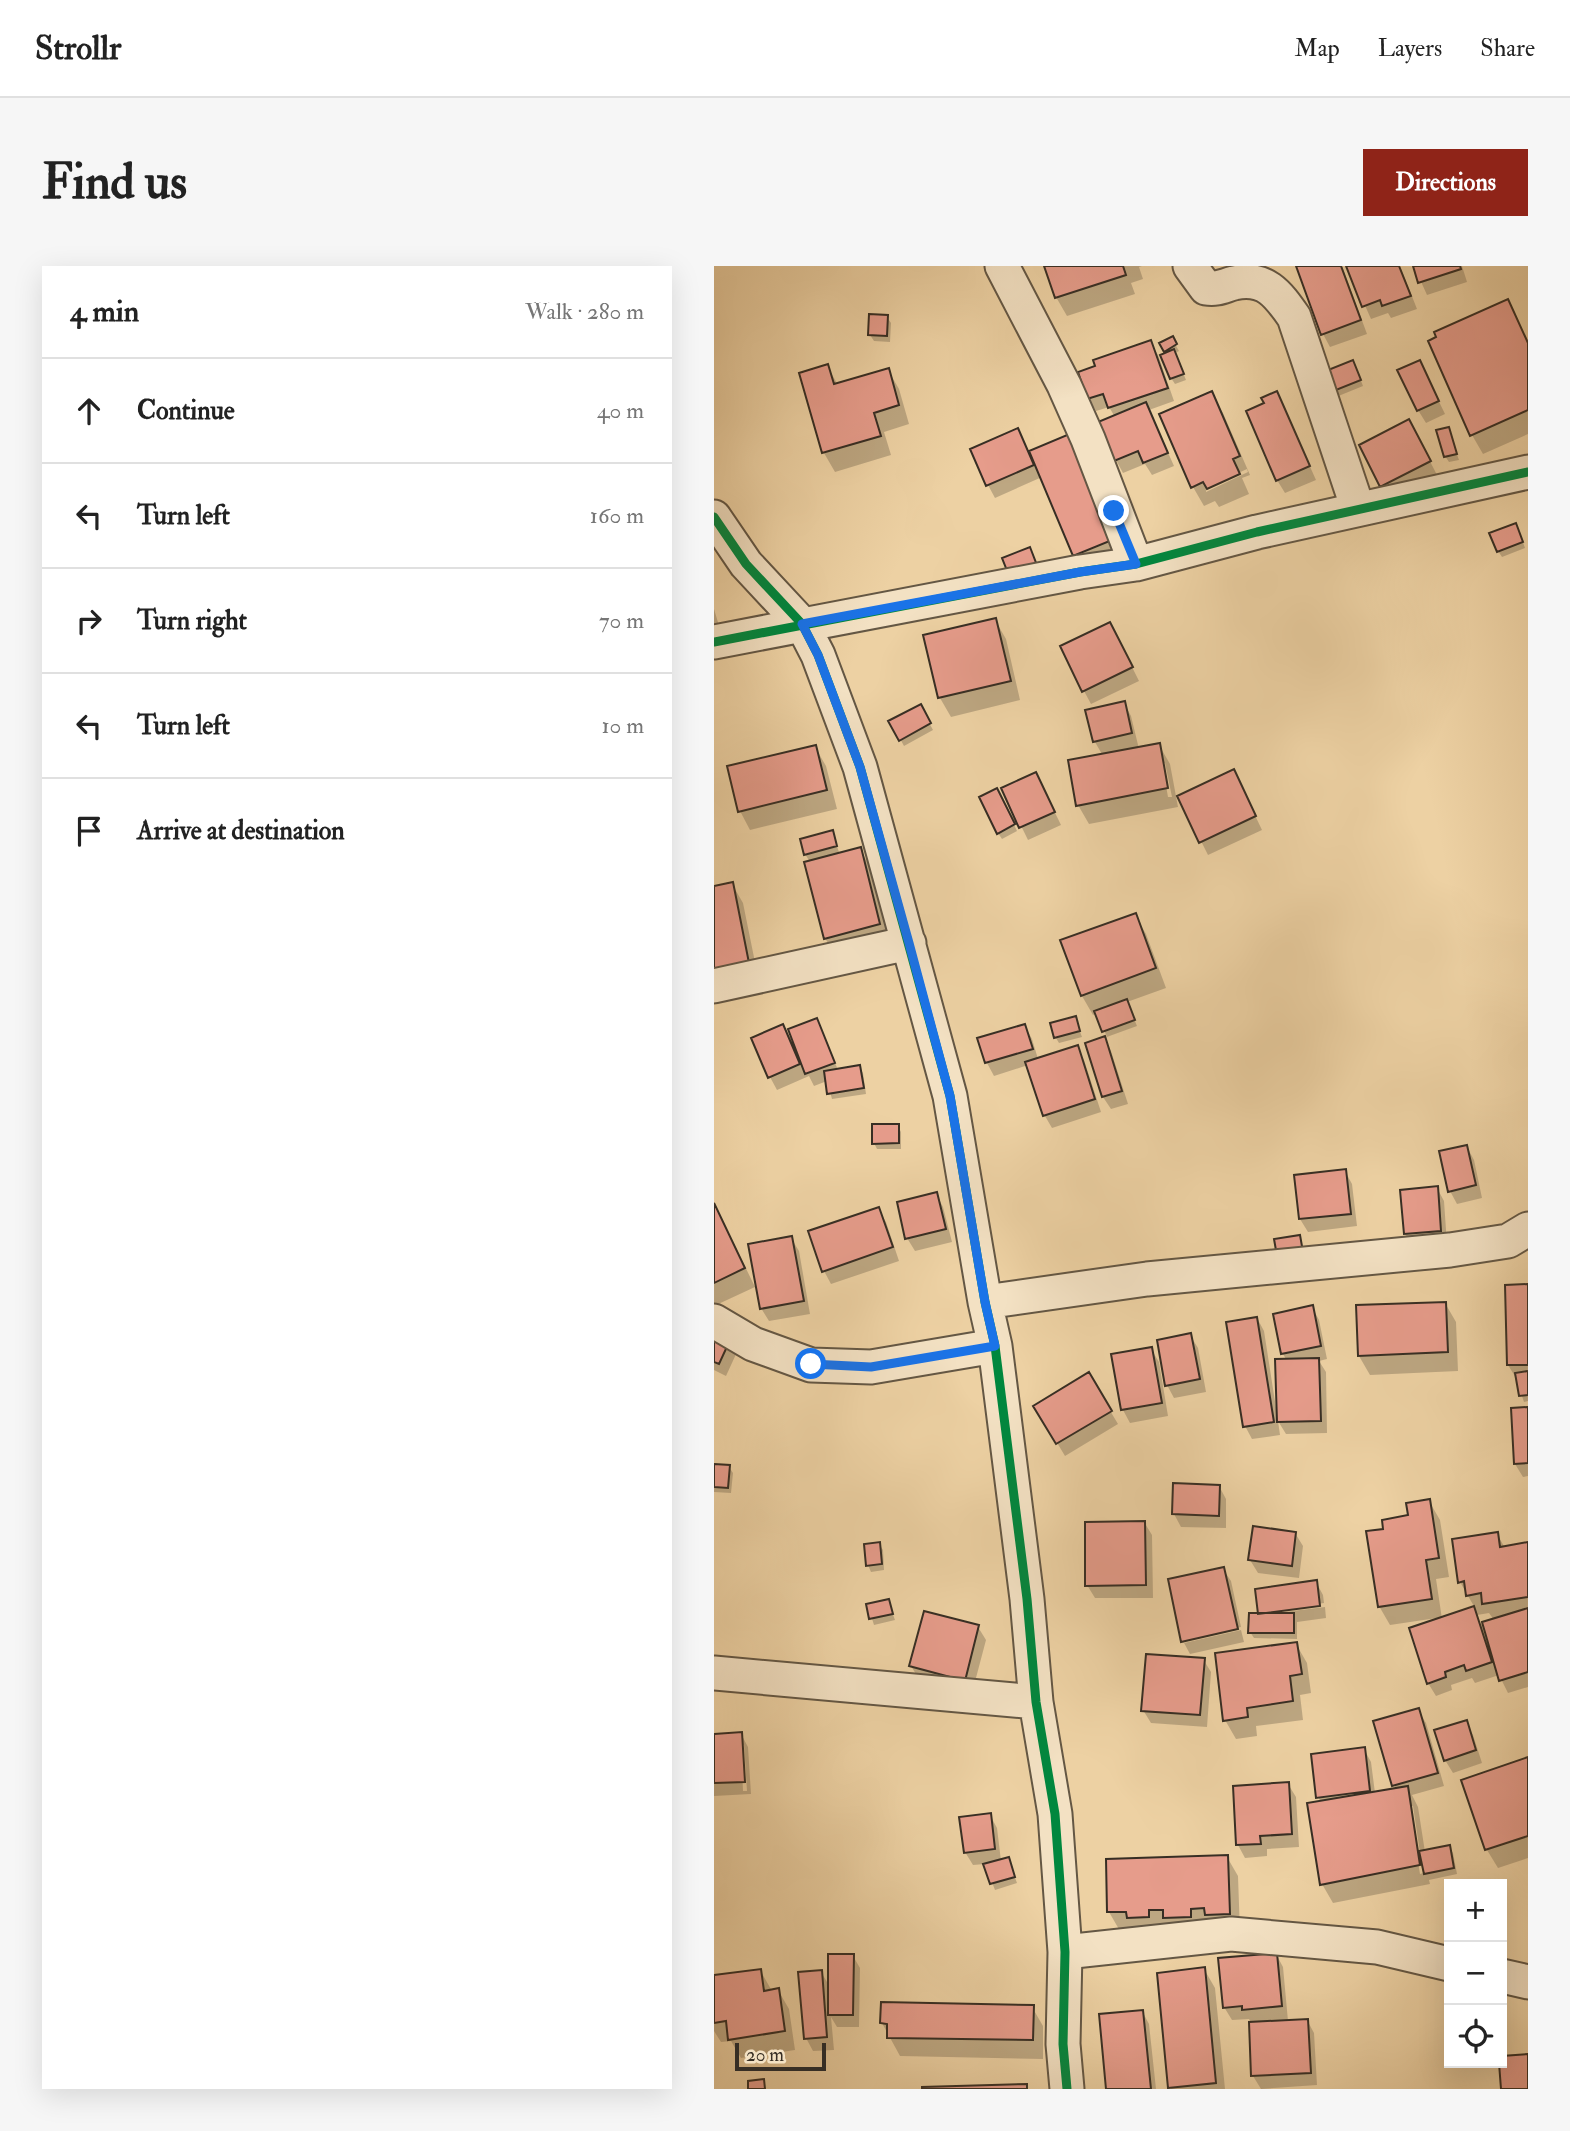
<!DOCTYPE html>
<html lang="en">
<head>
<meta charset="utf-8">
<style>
  body { margin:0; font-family:"IM FELL Double Pica",serif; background:#f6f6f6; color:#222 }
  .controls { position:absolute; right:21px; bottom:21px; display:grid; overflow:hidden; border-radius:0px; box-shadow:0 7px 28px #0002 }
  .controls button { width:63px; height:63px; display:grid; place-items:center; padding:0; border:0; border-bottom:2px solid #e0e0e0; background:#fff; color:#222; font:35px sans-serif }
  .scale { position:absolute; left:21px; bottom:18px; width:91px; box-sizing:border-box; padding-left:7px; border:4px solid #372e24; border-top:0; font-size:19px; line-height:24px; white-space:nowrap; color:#372e24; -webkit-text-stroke:5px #f3e1c3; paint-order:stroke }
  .stop { position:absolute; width:21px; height:21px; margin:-16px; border:5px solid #1a73e8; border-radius:50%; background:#fff }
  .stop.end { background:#1a73e8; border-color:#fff; box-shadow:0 2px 7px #0008 }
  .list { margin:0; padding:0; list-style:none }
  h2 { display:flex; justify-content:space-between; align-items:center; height:91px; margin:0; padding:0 28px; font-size:30px }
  h2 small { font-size:23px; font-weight:400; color:#767676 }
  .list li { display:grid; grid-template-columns:46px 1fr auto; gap:21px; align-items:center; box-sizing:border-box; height:105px; padding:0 28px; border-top:2px solid #e0e0e0 }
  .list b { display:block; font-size:26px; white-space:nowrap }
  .list em { font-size:23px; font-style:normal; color:#767676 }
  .icon { flex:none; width:38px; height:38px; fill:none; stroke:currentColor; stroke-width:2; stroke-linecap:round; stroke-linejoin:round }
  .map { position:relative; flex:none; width:814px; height:1823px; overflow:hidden; border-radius:0px }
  header { display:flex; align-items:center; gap:42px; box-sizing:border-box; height:98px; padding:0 35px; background:#fff; border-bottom:2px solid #e0e0e0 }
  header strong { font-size:33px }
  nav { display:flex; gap:38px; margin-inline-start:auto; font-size:24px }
  .intro { display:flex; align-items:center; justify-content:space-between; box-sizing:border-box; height:168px; padding:0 42px }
  h1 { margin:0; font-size:49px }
  .button { padding:18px 32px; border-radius:0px; background:#8f2418; color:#fff; font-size:24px; font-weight:700 }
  main { display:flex; gap:42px; padding:0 42px }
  aside { flex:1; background:#fff; border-radius:0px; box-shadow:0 7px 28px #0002 }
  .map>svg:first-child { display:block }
  .shadow { fill:#0003; fill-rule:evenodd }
  .building { fill:#e69c8b; stroke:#372e24; stroke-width:2 }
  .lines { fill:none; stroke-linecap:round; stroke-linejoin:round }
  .minor-casing { stroke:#645744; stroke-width:37 }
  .minor { stroke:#f3e1c3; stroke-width:33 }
  .cycleway-casing { stroke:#f3e1c3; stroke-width:13 }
  .cycleway { stroke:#00873e; stroke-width:9 }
  .route { stroke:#1a73e8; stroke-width:9 }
</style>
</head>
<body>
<header>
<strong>Strollr</strong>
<nav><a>Map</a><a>Layers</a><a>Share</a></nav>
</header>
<div class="intro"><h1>Find us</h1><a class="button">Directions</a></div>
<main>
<aside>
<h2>4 min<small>Walk · 280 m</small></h2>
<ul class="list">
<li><svg class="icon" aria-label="ahead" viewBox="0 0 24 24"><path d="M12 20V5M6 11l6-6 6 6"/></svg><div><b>Continue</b></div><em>40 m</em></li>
<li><svg class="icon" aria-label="left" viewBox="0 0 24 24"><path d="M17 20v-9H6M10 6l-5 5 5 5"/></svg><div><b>Turn left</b></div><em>160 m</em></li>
<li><svg class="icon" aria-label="right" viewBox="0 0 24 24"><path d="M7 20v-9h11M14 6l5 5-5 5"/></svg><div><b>Turn right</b></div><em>70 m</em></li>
<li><svg class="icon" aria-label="left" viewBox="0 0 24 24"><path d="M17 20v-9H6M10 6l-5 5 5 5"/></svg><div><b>Turn left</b></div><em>10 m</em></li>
<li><svg class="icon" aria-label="arrive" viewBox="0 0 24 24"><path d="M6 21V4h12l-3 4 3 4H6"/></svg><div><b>Arrive at destination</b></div></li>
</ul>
</aside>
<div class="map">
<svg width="814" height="1823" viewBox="0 0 814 1823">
  <rect width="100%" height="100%" fill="#edd1a3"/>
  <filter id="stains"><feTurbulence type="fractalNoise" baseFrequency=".00286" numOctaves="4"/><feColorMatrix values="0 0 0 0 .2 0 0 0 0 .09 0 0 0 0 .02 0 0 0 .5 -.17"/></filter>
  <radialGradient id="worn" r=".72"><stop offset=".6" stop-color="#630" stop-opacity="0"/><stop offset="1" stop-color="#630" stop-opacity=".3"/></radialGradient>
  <path class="shadow" d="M332 0H428L425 1 429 13 417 17 421 28 353 50 342 31Z
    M584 0H628L653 68 616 81 609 68Z
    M686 0 703 43 677 52 674 47 657 53 634 1Z
    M700 0H748L753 16 713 29Z
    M794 35 814 75V168L769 188 758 169 725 72Z
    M173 51 177 57 176 76 160 75 156 69Z
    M458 73 465 85 461 87 472 114 461 118 457 112 453 88 448 78Z
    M436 76 444 89 460 135 435 144 460 200 438 209 431 198 409 207 402 194 401 151 395 141 382 145 375 132 384 101Z
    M113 100 124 119 174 104 185 123 195 158 170 166 177 189 121 206 110 187 87 108Z
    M642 102 649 120 622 131 618 125Z
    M712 109 731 148 712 157 704 144Z
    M563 127 602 214 571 227 563 214 552 138Z
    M498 128 509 147 536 209 528 212 535 228 505 241 501 235 490 240 479 221ZM533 203 534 206 492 226V222Z
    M734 163 745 194 735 196 731 190Z
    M364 166 418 289 371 308 360 290 328 211 281 232 274 219 314 187Z
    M702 168 723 209 675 233 667 220Z
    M805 265 811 282 788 291 784 285Z
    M0 343 9 373 0 375Z
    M281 354 292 373 306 434 237 451 226 432 212 370Z
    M403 371 425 415 377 438 370 425Z
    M410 437 417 450 425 483 445 479 456 498 464 541 375 558 364 539 389 490 381 476ZM448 497H451L458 531H454Z
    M206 440 219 464 190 480 177 456Z
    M101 481 112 500 123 543 36 564 26 545Z
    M322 508 347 559 314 574 289 523Z
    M526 518 548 564 494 589 465 531Z
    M286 530 303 565 288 573 284 567Z
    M118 566 126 589 146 583 157 602 176 677 122 691 111 672 96 596 91 588Z
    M18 618 29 637 45 716 0 725V622Z
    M421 649 432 668 452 722 413 736 423 760 390 772 397 785 414 838 397 843 389 831 373 778 393 771 383 747 379 749 368 730 348 675Z
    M361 752 368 771 345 777 342 772Z
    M103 754 124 804 145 801 149 807 152 828 118 833 113 815 100 820 95 810 63 824 56 811 69 761 80 780Z
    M311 760 318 773 324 793 363 781 370 794 387 846 338 862 331 850 314 799 280 810 273 797 266 773Z
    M184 860 187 866V883H163L160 877Z
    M753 881 760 894 768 932 743 938 736 925Z
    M631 905 638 918 643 960 594 966 586 953 582 910Z
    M723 922 730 935 733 978 699 981 691 968Z
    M222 928 229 941 238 976 201 985 193 972Z
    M0 937 41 1021 0 1040Z
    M164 943 172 956 185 995 117 1018 110 1005Z
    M77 972 85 985 96 1048 55 1055 47 1042Z
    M814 1020V1135L810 1136 802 1112 794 1099Z
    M731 1037 742 1056 744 1105 656 1109 645 1090Z
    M598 1041 605 1054 613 1093 605 1095 612 1106 613 1167 572 1168 564 1155 566 1169 538 1173 531 1160 543 1052 550 1065 562 1142H564L573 1095 569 1088 561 1049Z
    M0 1066 23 1086 12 1110 0 1104Z
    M476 1069 484 1082 492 1126 460 1132 453 1119Z
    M437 1083 445 1096 454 1150 416 1157 409 1144 399 1089Z
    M374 1108 404 1158 351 1190 321 1140Z
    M814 1143V1210L809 1211 801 1198Z
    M0 1200 15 1201 19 1207 17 1227 0 1226Z
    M505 1220 512 1233V1262L467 1261 460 1248Z
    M715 1235 726 1254 735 1311 722 1313 728 1353 761 1342 746 1316 783 1268 791 1282 814 1278V1421L794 1427 785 1409 761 1417 758 1412 737 1419 738 1424 722 1430 714 1417 723 1352 676 1359 665 1340 671 1264 696 1251ZM775 1347 780 1354 767 1358 763 1349Z
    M430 1256 438 1269 439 1332H381L373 1319Z
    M581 1267 589 1280 585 1312 544 1307 536 1294Z
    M165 1278 169 1284 170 1304 157 1306 154 1299Z
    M509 1303 517 1315 527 1361 470 1373V1377L527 1364 530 1376 476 1388 469 1375Z
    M602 1316 609 1329 610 1337 545 1346Z
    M174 1335 181 1354 160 1359 154 1340Z
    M611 1341 612 1352 583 1356V1373L540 1372 536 1366 553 1348Z
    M264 1361 272 1374 258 1427 205 1413 197 1400Z
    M582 1378 593 1397 597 1427 586 1429 589 1454 542 1460 543 1470 522 1473 511 1454Z
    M489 1393 497 1406 493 1461 437 1457 429 1444Z
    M704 1444 712 1457 730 1520 698 1529 704 1541 711 1586 735 1581 739 1587 743 1608 715 1614 716 1618 619 1637 608 1618 607 1536 604 1531 650 1483 657 1496 661 1527 682 1524 661 1457ZM695 1540H699L709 1607 706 1608Z
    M752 1456 759 1469 768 1497 739 1507 731 1494Z
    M27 1468 34 1481 37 1528 0 1530V1469ZM27 1479H30L33 1525H29Z
    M814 1493V1592L784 1602 773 1584 749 1515Z
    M574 1518 582 1531 585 1581 553 1583V1590L531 1592 524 1579Z
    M276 1549 283 1562 287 1595 294 1593 303 1617 281 1624 271 1598 259 1599 251 1586Z
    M513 1591 524 1610 526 1667 406 1665 395 1646Z
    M562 1688 569 1701 574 1755 593 1754 600 1767 603 1819 547 1823 539 1810 538 1758 535 1753 518 1754 510 1741Z
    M139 1690 146 1702 145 1761H123L117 1751 120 1784 99 1785 92 1772 107 1706 116 1721Z
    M490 1703 501 1722 511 1823H457Z
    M46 1704 58 1725 64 1724 75 1743 81 1784 27 1792 17 1775 7 1776 0 1765V1711Z
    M318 1741 329 1760V1793L186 1790 168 1757Z
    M428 1745 435 1758 442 1823H394Z"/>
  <path class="building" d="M330 0H409L412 9 341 32Z
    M582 0H627L647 54 607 69Z
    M632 0H685L697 30 668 40 666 34 648 41Z
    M699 0H746L747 3 704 17Z
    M794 33 814 77V144L756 170 714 75 722 71 720 66Z
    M155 48 174 49 173 70 154 69Z
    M459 70 463 78 450 86 445 77Z
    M437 74 454 122 394 142 389 128 373 133 364 106 381 100 379 94Z
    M460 83 470 108 456 113 446 89Z
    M639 94 647 114 617 126 609 106Z
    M706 94 725 135 703 145 683 104Z
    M114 98 120 118 175 102 185 139 160 147 167 170 108 187 85 107Z
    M498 125 526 190 519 193 526 208 493 223 489 216 477 222 445 148Z
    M563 125 596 200 562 215 532 145 550 137 547 132Z
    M432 136 454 187 429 197 424 185 400 195 384 156Z
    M695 153 717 195 666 221 645 179Z
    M735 161 743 188 730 191 722 164Z
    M304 162 320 199 272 220 256 183Z
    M365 164 408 270 359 290 315 185Z
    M802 257 809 276 783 286 775 267Z
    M316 281 324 302 296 312 288 292Z
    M282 352 297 415 224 432 209 369Z
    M396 356 419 401 368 426 346 380Z
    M411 435 418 467 379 476 371 444Z
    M207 438 217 457 185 475 174 455Z
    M446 477 454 522 362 540 354 494Z
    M102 479 113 524 24 546 13 500Z
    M520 503 542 550 485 577 463 530Z
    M322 506 341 546 305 562 287 522Z
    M283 522 301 558 283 568 265 531Z
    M119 564 123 580 90 589 86 573Z
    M147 581 166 658 110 673 90 596Z
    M19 616 35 697 0 704V620Z
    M422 647 442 702 367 730 346 674Z
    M413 733 421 754 388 766 380 745Z
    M362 750 366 765 340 772 336 757Z
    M103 752 121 797 91 808 74 763Z
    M69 758 86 798 54 812 37 772Z
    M311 758 319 783 271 797 263 772Z
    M391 770 408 825 388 831 371 777Z
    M364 779 381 833 329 850 311 796Z
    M146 799 150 822 113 828 110 805Z
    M158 858H185V877L158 878Z
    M753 879 762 919 734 926 725 885Z
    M632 903 637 948 585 953 580 909Z
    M724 920 727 965 690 968 686 924Z
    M223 926 232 963 191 973 183 936Z
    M0 937 31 1002 0 1017Z
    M165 941 179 981 108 1006 94 965Z
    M586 969 589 986 563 990 560 973Z
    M78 970 90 1035 46 1043 34 978Z
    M814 1018V1099H793L791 1019Z
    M732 1036 734 1086 644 1090 642 1039Z
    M599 1039 607 1080 567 1088 559 1048Z
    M543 1051 560 1156 529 1161 512 1056Z
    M0 1064 17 1072 5 1098 0 1096Z
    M477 1067 486 1113 451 1120 443 1074Z
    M438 1081 448 1137 407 1144 397 1088Z
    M605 1092 607 1155 563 1156 561 1093Z
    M814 1105V1129L805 1130 801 1107Z
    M375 1106 398 1145 342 1178 319 1140Z
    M814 1141V1197L800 1198 797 1142Z
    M0 1198 16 1199 14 1222 0 1221Z
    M459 1217 506 1219 505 1250 458 1248Z
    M716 1233 725 1292 712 1294 718 1333 664 1341 652 1265 669 1263 668 1254 694 1249 692 1237Z
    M431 1255 432 1319 371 1320V1256Z
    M539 1260 582 1266 578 1300 534 1294Z
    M784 1266 786 1281 814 1276V1331L768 1338 767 1327 752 1330 750 1315 744 1317 738 1273Z
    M166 1276 168 1298 152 1300 150 1278Z
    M510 1301 524 1363 467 1376 454 1313Z
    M603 1314 606 1340 544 1348 541 1323Z
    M175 1333 179 1348 155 1353 152 1338Z
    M760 1340 778 1396 752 1405 750 1399 731 1406 732 1411 713 1418 695 1362Z
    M814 1342V1406L785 1415 768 1356Z
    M210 1345 265 1359 251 1415 195 1400Z
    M535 1347H580V1367H534Z
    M583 1376 588 1408 576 1410 579 1435 533 1442 534 1451 509 1455 501 1387Z
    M432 1388 491 1392 486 1449 427 1445Z
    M705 1442 724 1507 678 1520 659 1455Z
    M753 1454 762 1484 730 1495 720 1464Z
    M28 1466 31 1516 0 1517V1468Z
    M651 1481 656 1525 602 1532 597 1488Z
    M814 1491V1570L771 1584 747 1514Z
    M575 1516 578 1568 546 1570 547 1578 522 1579 519 1520Z
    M694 1520 706 1599 606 1619 593 1537Z
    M277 1547 281 1583 250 1587 245 1551Z
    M736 1579 740 1602 710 1608 705 1585Z
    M514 1589 516 1648 491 1649 490 1642 477 1643V1651L449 1652V1644H435V1651L413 1652 412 1646H393L392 1593Z
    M295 1591 301 1611 276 1618 269 1598Z
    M563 1687 568 1740 528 1744V1740L509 1742 504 1692Z
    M114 1688H140L139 1749H114Z
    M491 1701 502 1817 454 1822 443 1707Z
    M47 1703 50 1725 65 1722 71 1765 14 1774 12 1755 0 1757V1709Z
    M108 1704 113 1771 90 1773 84 1706Z
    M167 1736 320 1739 319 1774 173 1772V1758L166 1757Z
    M429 1744 437 1823H392L385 1748Z
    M594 1753 597 1807 537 1810 535 1756Z
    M814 1788V1823H787L785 1797H788V1790Z
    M50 1813 51 1823H34V1815Z
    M313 1818V1823H208V1821Z"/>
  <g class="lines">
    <defs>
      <path id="minor" d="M288 0 350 119 374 173 422 298
        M476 0 492 22C503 24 509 20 520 17 551 10 564 28 580 51L644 243
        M0 251 32 298 88 358 104 389 146 501 236 830 271 1036 281 1080 313 1333 322 1436 341 1548 351 1686 349 1778 353 1823
        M0 376 366 306 422 298 543 266 814 206
        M0 720 195 677
        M271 1036 433 1013 736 984 794 975 814 963
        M0 1055 39 1078 97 1099 157 1101 281 1080
        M0 1407 322 1436
        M351 1686 517 1668 663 1681 735 1698
        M788 1710 814 1716"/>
    </defs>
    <use href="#minor" class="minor-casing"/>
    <use href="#minor" class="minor"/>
    <defs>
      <path id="cycleway" d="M0 251 32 298 88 358 104 389 146 501 236 830 271 1036 281 1080 313 1333 322 1436 341 1548 351 1686 349 1778 353 1823
        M0 376 366 306 422 298 543 266 814 206"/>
    </defs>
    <use href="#cycleway" class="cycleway-casing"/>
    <use href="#cycleway" class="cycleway"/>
  </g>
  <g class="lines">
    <path class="route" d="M97 1098 157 1101 281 1080 271 1036 236 830 195 677 146 501 104 389 88 358 366 306 422 298 400 245"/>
  </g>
  <rect width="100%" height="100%" filter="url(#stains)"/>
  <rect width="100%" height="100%" fill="url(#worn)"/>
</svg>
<div class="controls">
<button>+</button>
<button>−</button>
<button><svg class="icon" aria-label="locate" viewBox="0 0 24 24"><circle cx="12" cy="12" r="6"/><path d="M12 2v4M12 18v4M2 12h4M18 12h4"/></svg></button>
</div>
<div class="scale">20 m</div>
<div class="stop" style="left:97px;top:1098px"></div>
<div class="stop end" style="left:400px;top:245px"></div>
</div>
</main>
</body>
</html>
